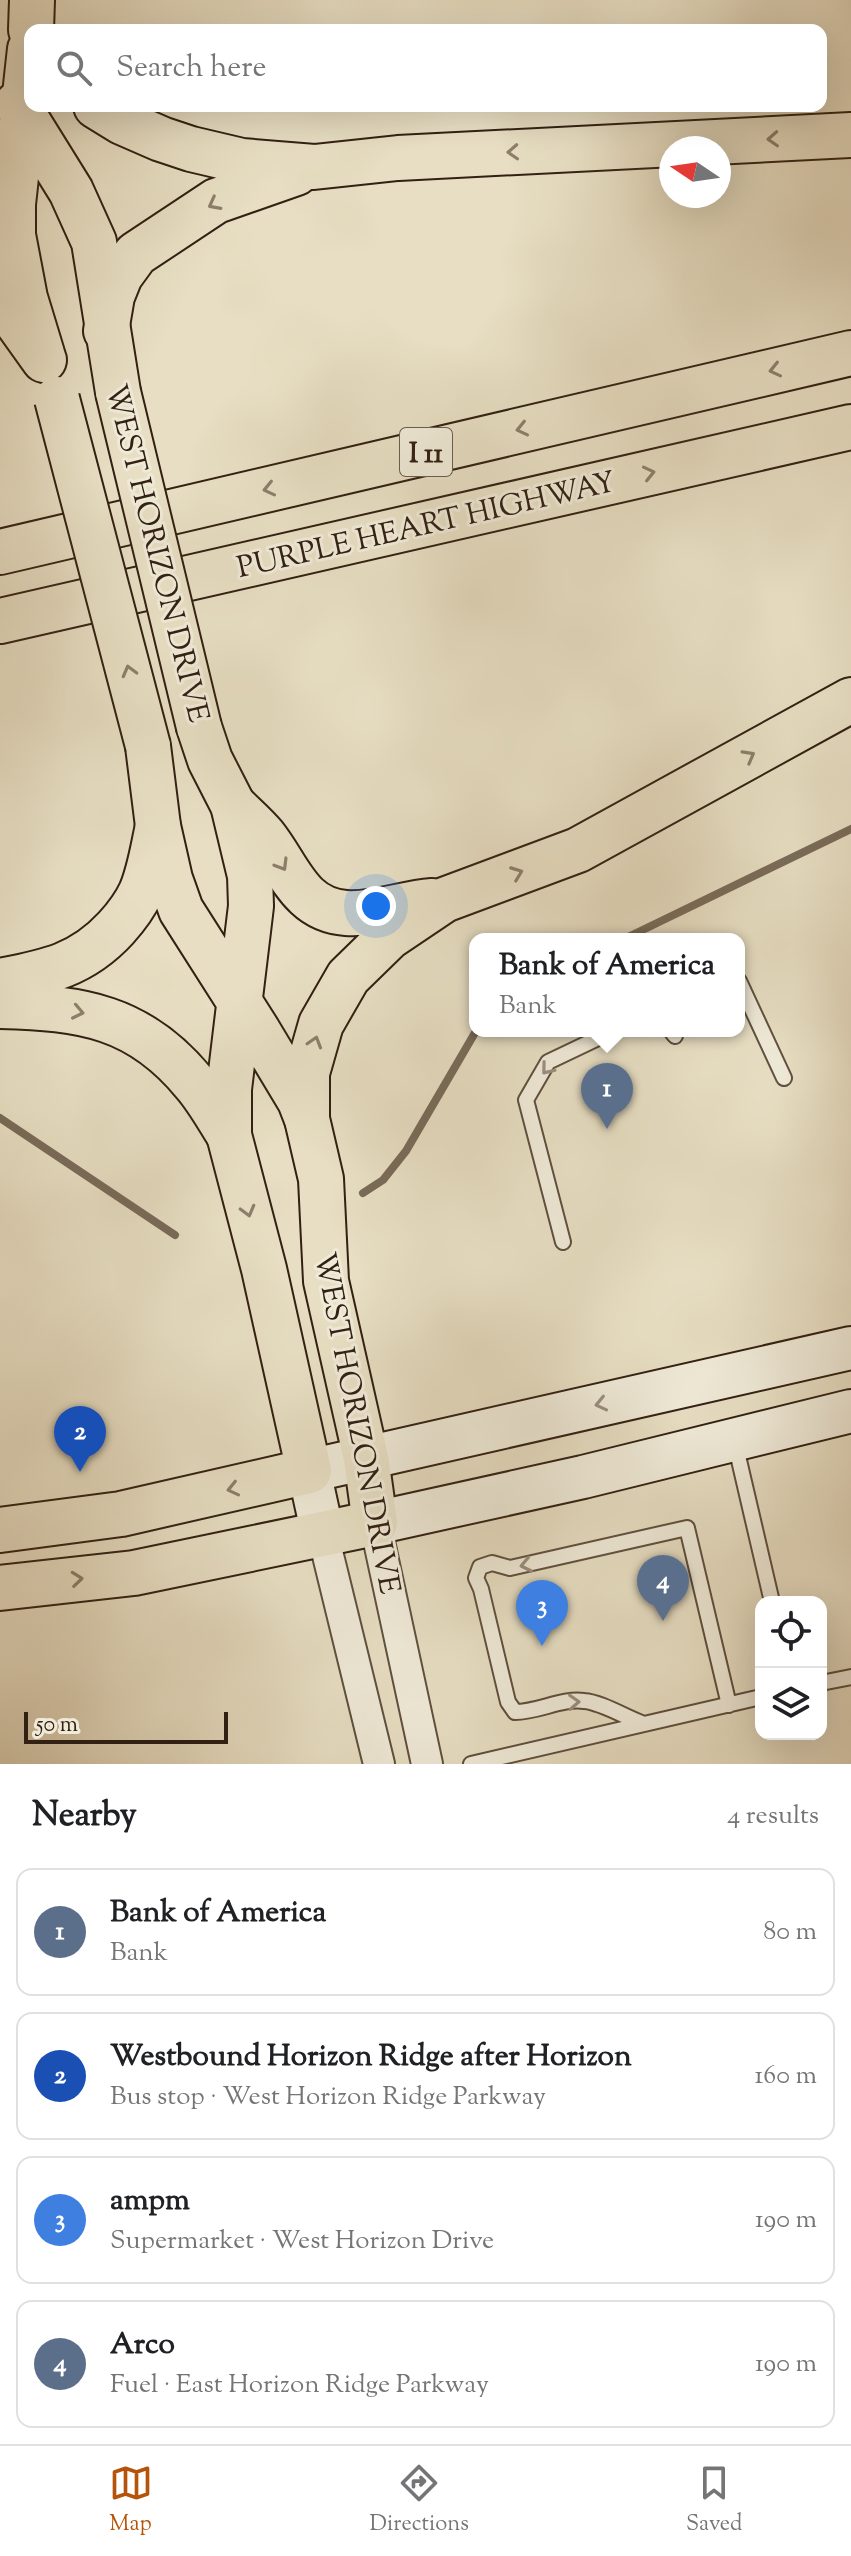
<!DOCTYPE html>
<html lang="en">
<head>
<meta charset="utf-8">
<style>
  body { margin:0; font-family:"Sorts Mill Goudy",serif; background:#f2f2f2; color:#202124 }
  .controls { position:absolute; right:24px; bottom:24px; display:grid; overflow:hidden; border-radius:16px; box-shadow:0 8px 32px #0002 }
  .controls button { width:72px; height:72px; display:grid; place-items:center; padding:0; border:0; border-bottom:2px solid #e0e0e0; background:#fff; color:#202124; font:40px sans-serif }
  .compass { position:absolute; left:659px; top:136px; width:72px; height:72px; border-radius:50%; background:#fff; box-shadow:0 8px 32px #0002; rotate:283deg }
  .scale { position:absolute; left:24px; bottom:20px; width:204px; box-sizing:border-box; padding-left:8px; border:4px solid #322013; border-top:0; font-size:22px; line-height:28px; white-space:nowrap; color:#322013; -webkit-text-stroke:6px #efead8; paint-order:stroke }
  .you { position:absolute; left:376px; top:906px; width:28px; height:28px; margin:-20px; border:6px solid #fff; border-radius:50%; background:#1a73e8; box-shadow:0 0 0 12px #1a73e833 }
  .badge { display:grid; place-items:center; width:52px; height:52px; border-radius:50%; background:#b45309; color:#fff; font-size:26px; font-weight:700 }
  .pin { position:absolute; translate:-50% -66px; filter:drop-shadow(0 2px 4px #0008) }
  .pin::after { content:''; position:absolute; top:42px; width:28px; height:24px; background:inherit; clip-path:polygon(0 0,100% 0,50% 100%) }
  .popup { position:absolute; left:469px; top:933px; width:276px; height:104px; box-sizing:border-box; display:grid; place-content:center; border-radius:16px; background:#fff; filter:drop-shadow(0 2px 6px #0005); font-size:26px; white-space:nowrap; color:#757577 }
  .popup b { font-size:30px; color:#202124 }
  .popup::after { content:''; position:absolute; left:50%; top:100%; margin-left:-16px; border:16px solid transparent; border-top-color:#fff }
  .list { margin:0; padding:0; list-style:none }
  h2 { display:flex; justify-content:space-between; align-items:center; height:104px; margin:0; padding:0 32px; font-size:34px }
  h2 small { font-size:26px; font-weight:400; color:#757577 }
  .list li { display:grid; grid-template-columns:52px 1fr auto; gap:24px; align-items:center; box-sizing:border-box; height:128px; margin:0 16px 16px; padding:0 16px; border:2px solid #e0e0e0; border-radius:16px }
  .list b { display:block; font-size:30px; white-space:nowrap }
  .list p { margin:0; font-size:26px; white-space:nowrap; color:#757577 }
  .list em { font-size:26px; font-style:normal; color:#757577 }
  .icon { flex:none; width:44px; height:44px; fill:none; stroke:currentColor; stroke-width:2; stroke-linecap:round; stroke-linejoin:round }
  .map { position:relative; flex:none; width:851px; height:1764px; overflow:hidden }
  .search { position:absolute; background:#fff; box-shadow:0 8px 32px #0002; left:24px; right:24px; top:24px; height:88px; display:flex; align-items:center; gap:20px; box-sizing:border-box; padding:0 28px; border-radius:16px; color:#757577; font-size:30px }
  .sheet { height:680px; background:#fff }
  nav { display:flex; justify-content:space-around; align-items:center; box-sizing:border-box; height:112px; border-top:2px solid #e0e0e0; background:#fff; font-size:22px; color:#757577 }
  nav a { display:grid; justify-items:center; gap:4px }
  nav .on { color:#b45309 }
  .map>svg:first-child { display:block }
  .lines { fill:none; stroke-linecap:round; stroke-linejoin:round }
  .stream { stroke:#796b59; stroke-width:8 }
  .service-casing { stroke:#5f503f; stroke-width:18 }
  .minor-casing { stroke:#5f503f; stroke-width:34 }
  .secondary-casing { stroke:#322013; stroke-width:46 }
  .primary-casing { stroke:#322013; stroke-width:48 }
  .motorway-casing { stroke:#322013; stroke-width:48 }
  .service { stroke:#efead8; stroke-width:14 }
  .minor { stroke:#efead8; stroke-width:30 }
  .secondary { stroke:#efead8; stroke-width:42 }
  .primary { stroke:#e7dec3; stroke-width:44 }
  .motorway { stroke:#e7dec3; stroke-width:44 }
  .primary-bridge-casing { stroke:#322013; stroke-width:48; stroke-linecap:butt }
  .primary-bridge { stroke:#e7dec3; stroke-width:44 }
  .oneway { stroke:#8c7f6b }
  .oneway2 { stroke:#9a8f7f }
  .labels { text-anchor:middle; stroke-width:6; stroke-linejoin:round; paint-order:stroke }
  .shield { fill:#efead8; stroke:#6b5d4e; stroke-width:2 }
  .shield-label { font-size:28px; font-weight:bold; fill:#322013 }
  .street-label { font-size:30px; fill:#322013; stroke:#efead8 }
</style>
</head>
<body>
<div class="map">
<svg width="851" height="1764" viewBox="0 0 851 1764">
  <rect width="100%" height="100%" fill="#e7dec3"/>
  <filter id="stains"><feTurbulence type="fractalNoise" baseFrequency=".0025" numOctaves="4"/><feColorMatrix values="0 0 0 0 .2 0 0 0 0 .09 0 0 0 0 .02 0 0 0 .5 -.17"/></filter>
  <radialGradient id="worn" r=".72"><stop offset=".6" stop-color="#630" stop-opacity="0"/><stop offset="1" stop-color="#630" stop-opacity=".3"/></radialGradient>
  <g class="lines">
    <path class="stream" d="M624 939 851 829
      M0 1118 175 1235
      M363 1193 383 1180 406 1151 476 1031"/>
    <defs>
      <path id="service" d="M739 981 784 1078
        M671 1031 675 1036
        M563 1242 526 1100 548 1062 613 1031
        M735 1443 772 1602
        M821 1683 851 1677
        M644 1724C627 1718 601 1702 584 1701 561 1698 539 1712 515 1712L508 1702 481 1589 476 1578 480 1567 492 1563 510 1568 687 1528 729 1705
        M471 1764 761 1697"/>
      <path id="minor" d="M375 1523 427 1764
        M323 1535 379 1764"/>
      <path id="secondary" d="M375 1523 583 1477 851 1411
        M323 1535 309 1471 851 1348"/>
      <path id="primary" d="M31 30 32 0
        M30 49 13 204V235L25 298 42 354
        M17 104 71 191 94 242 118 392
        M0 1530 121 1514 309 1471 264 1269 229 1135V1089L251 906 250 876 233 805 210 760 199 727
        M0 1588 134 1573 375 1523 366 1458 326 1281 321 1179 307 1119 300 1101 258 1031 181 910 170 879 158 826 148 746"/>
      <path id="motorway" d="M96 106 122 122 161 139 191 149 242 161 314 167 398 158 851 135
        M0 304 14 318 44 360
        M106 331 112 296 120 276 136 254 216 201 296 173
        M0 552 851 353
        M0 621 851 427
        M233 805C243 815 255 825 264 836 289 867 299 910 346 913 375 915 404 903 432 901
        M0 981C48 972 82 965 116 928 126 917 135 905 141 892 150 871 153 848 158 826
        M0 1006C82 1008 139 1016 194 1083 208 1099 218 1118 229 1135
        M307 1119V1073L321 1024 348 977 389 937 444 900 578 850 851 700"/>
    </defs>
    <use href="#service" class="service-casing"/>
    <use href="#minor" class="minor-casing"/>
    <use href="#secondary" class="secondary-casing"/>
    <use href="#primary" class="primary-casing"/>
    <use href="#motorway" class="motorway-casing"/>
    <use href="#service" class="service"/>
    <use href="#minor" class="minor"/>
    <use href="#secondary" class="secondary"/>
    <use href="#primary" class="primary"/>
    <use href="#motorway" class="motorway"/>
    <defs>
      <path id="primary-bridge" d="M118 392 199 727
        M57 399 148 746"/>
    </defs>
    <use href="#primary-bridge" class="primary-bridge-casing"/>
    <use href="#primary-bridge" class="primary-bridge"/>
  </g>
  <defs><path id="oneway-chevron" d="M-2-3.5L2.5 0L-2 3.5" fill="none" stroke-width="1.6" stroke-linecap="round" stroke-linejoin="round" transform="scale(2)"/></defs>
  <g class="oneway">
    <use href="#oneway-chevron" transform="translate(773 139) rotate(177)"/>
    <use href="#oneway-chevron" transform="translate(513 152) rotate(177)"/>
    <use href="#oneway-chevron" transform="translate(214 204) rotate(152)"/>
    <use href="#oneway-chevron" transform="translate(775 370) rotate(167)"/>
    <use href="#oneway-chevron" transform="translate(522 429) rotate(167)"/>
    <use href="#oneway-chevron" transform="translate(649 473) rotate(-13)"/>
    <use href="#oneway-chevron" transform="translate(269 489) rotate(167)"/>
    <use href="#oneway-chevron" transform="translate(129 671) rotate(-105)"/>
    <use href="#oneway-chevron" transform="translate(749 756) rotate(-29)"/>
    <use href="#oneway-chevron" transform="translate(282 865) rotate(59)"/>
    <use href="#oneway-chevron" transform="translate(517 873) rotate(-21)"/>
    <use href="#oneway-chevron" transform="translate(78 1012) rotate(12)"/>
    <use href="#oneway-chevron" transform="translate(315 1042) rotate(-73)"/>
    <use href="#oneway-chevron" transform="translate(248 1211) rotate(75)"/>
    <use href="#oneway-chevron" transform="translate(233 1489) rotate(167)"/>
    <use href="#oneway-chevron" transform="translate(77 1579) rotate(-6)"/>
  </g>
  <g class="oneway2">
    <use href="#oneway-chevron" transform="translate(547 1069) rotate(129)"/>
    <use href="#oneway-chevron" transform="translate(601 1404) rotate(167)"/>
    <use href="#oneway-chevron" transform="translate(526 1565) rotate(168)"/>
    <use href="#oneway-chevron" transform="translate(574 1702) rotate(-3)"/>
  </g>
  <g class="labels">
    <rect class="shield" x="400" y="428" width="52" height="48" rx="6"/>
    <g class="shield-label">
      <text x="426" y="462">I 11</text>
    </g>
    <g class="street-label">
      <text transform="translate(426 524) rotate(-13)" y="10">PURPLE HEART HIGHWAY</text>
      <text transform="translate(158 553) rotate(76)" y="10">WEST HORIZON DRIVE</text>
      <text transform="translate(358 1423) rotate(79)" y="10">WEST HORIZON DRIVE</text>
    </g>
  </g>
  <rect width="100%" height="100%" filter="url(#stains)"/>
  <rect width="100%" height="100%" fill="url(#worn)"/>
</svg>
<div class="controls">
<button><svg class="icon" aria-label="locate" viewBox="0 0 24 24"><circle cx="12" cy="12" r="6"/><path d="M12 2v4M12 18v4M2 12h4M18 12h4"/></svg></button>
<button><svg class="icon" aria-label="layers" viewBox="0 0 24 24"><path d="M12 4l9 5-9 5-9-5zM3 14l9 5 9-5"/></svg></button>
</div>
<svg class="compass" viewBox="-18 -18 36 36"><path d="M0-13l5 13h-10z" fill="#e53935"/><path d="M0 13l5-13h-10z" fill="#757577"/></svg>
<div class="scale">50 m</div>
<div class="you"></div>
<div class="pin badge" style="left:607px;top:1129px;background:#5c6f8a">1</div>
<div class="popup"><b>Bank of America</b>Bank</div>
<div class="pin badge" style="left:80px;top:1472px;background:#1a4fb4">2</div>
<div class="pin badge" style="left:542px;top:1646px;background:#3f7fe0">3</div>
<div class="pin badge" style="left:663px;top:1621px;background:#5c6f8a">4</div>
<div class="search"><svg class="icon" aria-label="search" viewBox="0 0 24 24"><circle cx="10" cy="10" r="6"/><path d="M15 15l6 6"/></svg>Search here</div>
</div>
<section class="sheet">
<h2>Nearby<small>4 results</small></h2>
<ul class="list">
<li><span class="badge" style="background:#5c6f8a">1</span><div><b>Bank of America</b><p>Bank</p></div><em>80 m</em></li>
<li><span class="badge" style="background:#1a4fb4">2</span><div><b>Westbound Horizon Ridge after Horizon</b><p>Bus stop · West Horizon Ridge Parkway</p></div><em>160 m</em></li>
<li><span class="badge" style="background:#3f7fe0">3</span><div><b>ampm</b><p>Supermarket · West Horizon Drive</p></div><em>190 m</em></li>
<li><span class="badge" style="background:#5c6f8a">4</span><div><b>Arco</b><p>Fuel · East Horizon Ridge Parkway</p></div><em>190 m</em></li>
</ul>
</section>
<nav>
<a class="on"><svg class="icon" aria-label="map" viewBox="0 0 24 24"><path d="M3 6l6-2 6 2 6-2v14l-6 2-6-2-6 2zM9 4v14M15 6v14"/></svg>Map</a>
<a><svg class="icon" aria-label="directions" viewBox="0 0 24 24"><path d="M12 3l9 9-9 9-9-9zM9 14v-3h6M13 9l2 2-2 2"/></svg>Directions</a>
<a><svg class="icon" aria-label="saved" viewBox="0 0 24 24"><path d="M7 4h10v16l-5-4-5 4z"/></svg>Saved</a>
</nav>
</body>
</html>
